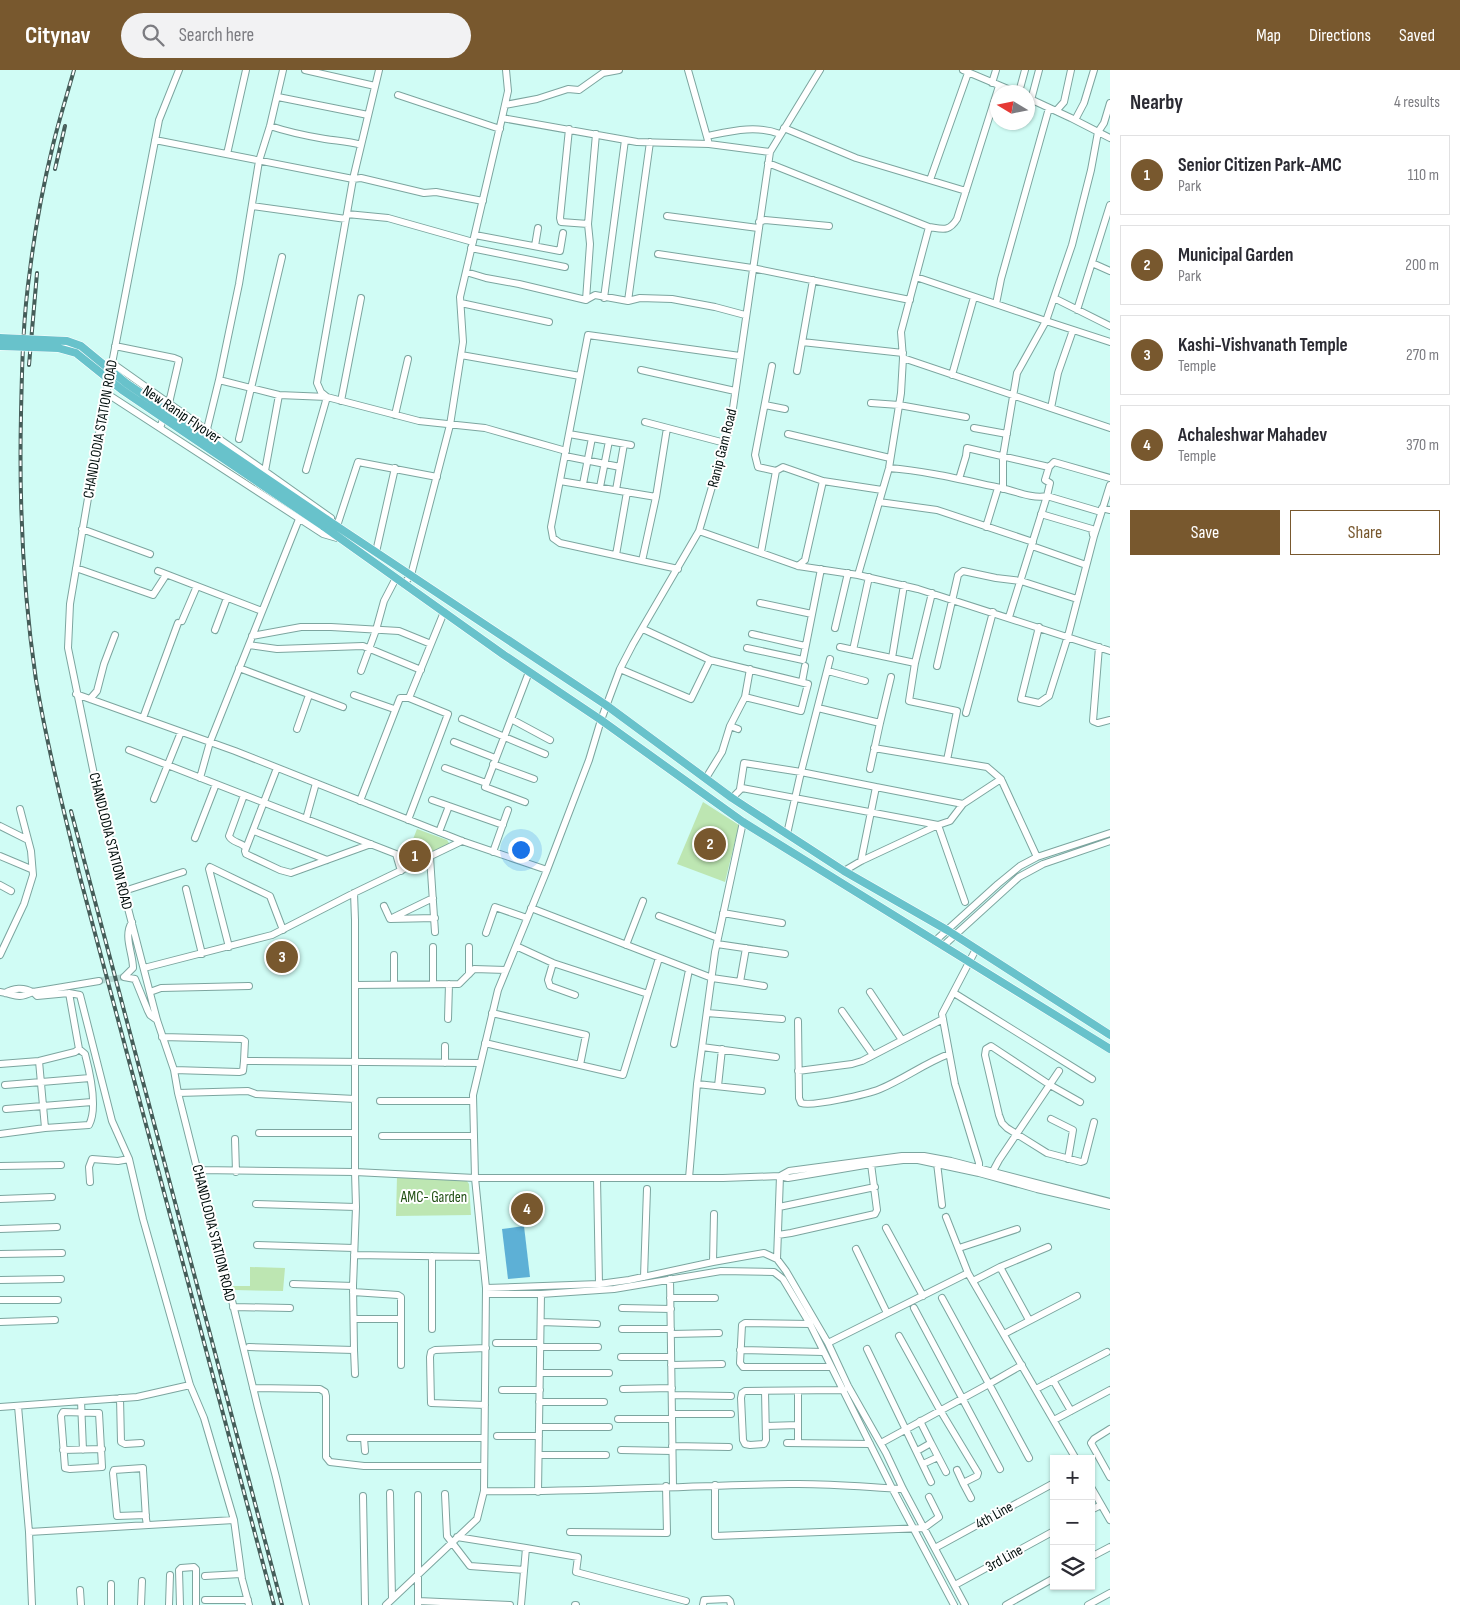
<!DOCTYPE html>
<html lang="en">
<head>
<meta charset="utf-8">
<style>
  body { margin:0; font-family:"Sofia Sans Condensed",sans-serif; background:#f2f2f3; color:#2b2b33 }
  .controls { position:absolute; right:15px; bottom:15px; display:grid; overflow:hidden; border-radius:0px; box-shadow:0 1px 4px #0004 }
  .controls button { width:45px; height:45px; display:grid; place-items:center; padding:0; border:0; border-bottom:1px solid #e1e1e2; background:#fff; color:#2b2b33; font:25px sans-serif }
  .compass { position:absolute; left:990px; top:15px; width:45px; height:45px; border-radius:50%; background:#fff; box-shadow:0 1px 4px #0004; rotate:280deg }
  .you { position:absolute; left:520px; top:779px; width:18px; height:18px; margin:-12px; border:4px solid #fff; border-radius:50%; background:#1a73e8; box-shadow:0 0 0 8px #1a73e833 }
  .badge { display:grid; place-items:center; width:32px; height:32px; border-radius:50%; background:#78582e; color:#fff; font-size:16px; font-weight:700 }
  .pin { position:absolute; translate:-50% -50%; border:2px solid #fff; box-shadow:0 1px 5px #0006 }
  .list { margin:0; padding:0; list-style:none }
  h2 { display:flex; justify-content:space-between; align-items:center; height:65px; margin:0; padding:0 20px; font-size:21px }
  h2 small { font-size:16px; font-weight:400; color:#7c7c81 }
  .list li { display:grid; grid-template-columns:32px 1fr auto; gap:15px; align-items:center; box-sizing:border-box; height:80px; margin:0 10px 10px; padding:0 10px; border:1px solid #e1e1e2; border-radius:0px }
  .list b { display:block; font-size:19px; white-space:nowrap }
  .list p { margin:0; font-size:16px; white-space:nowrap; color:#7c7c81 }
  .list em { font-size:16px; font-style:normal; color:#7c7c81 }
  .actions { display:flex; gap:10px; padding:15px 20px }
  .actions a { flex:1; padding:11px 0; border:1px solid #78582e; border-radius:0px; text-align:center; font-size:18px; color:#78582e }
  .actions .main { background:#78582e; color:#fff }
  .icon { flex:none; width:28px; height:28px; fill:none; stroke:currentColor; stroke-width:2; stroke-linecap:round; stroke-linejoin:round }
  .map { position:relative; flex:none; width:1110px; height:1535px; overflow:hidden }
  header { display:flex; align-items:center; gap:30px; box-sizing:border-box; height:70px; padding:0 25px; background:#78582e; color:#fff }
  header strong { font-size:24px }
  nav { display:flex; gap:28px; margin-inline-start:auto; font-size:18px }
  .search { width:350px; height:45px; background:#f2f2f3; display:flex; align-items:center; gap:12px; box-sizing:border-box; padding:0 18px; border-radius:28px; color:#7c7c81; font-size:19px }
  main { display:flex }
  aside { flex:1; background:#fff }
  .map>svg:first-child { display:block }
  .green { fill:#bde6b2 }
  .water { fill:#5db0d6 }
  .lines { fill:none; stroke-linecap:round; stroke-linejoin:round }
  .minor-tunnel { stroke:#b1d8d2; stroke-width:6; stroke-dasharray:6 3; stroke-linecap:butt }
  .minor-casing { stroke:#7ca59f; stroke-width:8 }
  .major-casing { stroke:#fff; stroke-width:9 }
  .minor { stroke:#fff; stroke-width:6 }
  .major { stroke:#68c2cb; stroke-width:8 }
  .rail-casing { stroke:#455d59; stroke-width:4 }
  .rail { stroke:#fff; stroke-width:2; stroke-dasharray:5.5; stroke-linecap:butt }
  .major-bridge-casing { stroke:#fff; stroke-width:9; stroke-linecap:butt }
  .major-bridge { stroke:#68c2cb; stroke-width:8 }
  .labels { text-anchor:middle; stroke-width:4; stroke-linejoin:round; paint-order:stroke }
  .street-label { font-size:15px; fill:#010e0c; stroke:#fff }
  .park-label { font-size:15px; fill:#214f13; stroke:#fff }
</style>
</head>
<body>
<header>
<strong>Citynav</strong>
<div class="search"><svg class="icon" aria-label="search" viewBox="0 0 24 24"><circle cx="10" cy="10" r="6"/><path d="M15 15l6 6"/></svg>Search here</div>
<nav><a>Map</a><a>Directions</a><a>Saved</a></nav>
</header>
<main>
<div class="map">
<svg width="1110" height="1535" viewBox="0 0 1110 1535">
  <rect width="100%" height="100%" fill="#d0fcf5"/>
  <path class="green" d="M703 732 739 755 725 812 677 794Z
    M417 759 447 770 449 773 447 776 402 797Z
    M397 1107H464L469 1114 471 1145 396 1146Z
    M250 1197 285 1198 283 1221 234 1220 233 1216H250Z"/>
  <path class="water" d="M524 1156 530 1207 508 1209 502 1159Z"/>
  <g class="lines">
    <path class="minor-tunnel" d="M99 911 124 907"/>
    <defs>
      <path id="minor" d="M179 0 159 50 103 340 70 534 68 578 97 719 157 950 174 1000 178 1023 208 1142 221 1185 258 1338 276 1407 306 1535
        M283 0 270 56 259 91 239 214 219 310 279 325 327 327 306 400
        M305 0 375 16
        M379 0 353 109 317 313 321 322 327 327 419 351 485 358 566 381
        M688 0 709 74
        M963 0 1015 22
        M992 13 996 0
        M1019 22 1025 0
        M398 25 500 59
        M278 27 368 45
        M1028 28 1071 48 1110 68
        M1031 30 1039 0
        M1110 33 1104 53 1098 62 1091 100 1072 175 1046 251 1110 272
        M505 35 537 29 568 19 579 20 603 3 619 0
        M1056 41 1064 32 1071 0
        M502 48 508 21 506 0
        M1075 50 1084 33 1094 0
        M270 56C288 62 307 66 325 69 338 71 349 71 361 75
        M784 58 856 88 966 121
        M569 59 560 148 561 152 588 154
        M707 66C732 61 756 55 780 64
        M155 70 353 109 361 108 424 123 436 122 483 131
        M227 84 246 0
        M768 93 929 157
        M930 110 968 3
        M252 136 346 149
        M347 144 388 148 473 172
        M667 146 758 158
        M759 152 765 150 829 156
        M475 165 560 181 563 163
        M535 176 538 158
        M471 178 565 197
        M658 184 752 198 910 230
        M1092 193 1110 201
        M466 202 486 208 519 214 586 230 595 225 628 231 640 228 672 229 715 237 745 245
        M916 207 1046 251 1017 303 1003 386V419
        M604 228 625 70
        M1054 228 1110 256
        M586 230 590 174 588 154 596 64
        M628 231 650 72
        M461 233 549 252
        M996 234 1001 209 1049 38
        M1077 240 1110 135
        M802 272 903 283
        M115 276 174 288 179 290 169 333 160 358
        M461 285 580 306
        M903 288 1110 358
        M112 293 331 448
        M772 296 755 385 758 397 776 401 783 397 823 411 882 420
        M641 300 735 321
        M797 301 813 210
        M952 305 974 227
        M106 323 323 464 337 468
        M341 331 361 228
        M871 333 899 335 966 347
        M765 335 785 339
        M1051 338 1058 303 1073 260
        M395 345 408 289
        M645 352 725 373
        M974 358 1007 364
        M207 359 219 310
        M569 364 592 368 583 414
        M788 364 890 388
        M592 368 631 375
        M239 369 282 187
        M565 386 620 397
        M889 398C927 401 963 410 1001 418 1015 421 1032 429 1047 426L1101 442
        M265 401 279 325
        M959 409 966 386 967 378 1049 397
        M560 411 656 427
        M600 417 609 371
        M616 420 624 374
        M879 432 937 440 1033 472
        M1102 438 1110 440
        M1041 444 1092 459 1093 465
        M337 456 358 392 437 407
        M986 457 998 418
        M82 459 150 484
        M699 461 798 496 858 505 918 519 1110 581
        M1032 476 1086 495
        M376 482 395 398
        M761 482 776 401
        M616 485 627 422
        M642 491 656 427 667 358
        M798 496 805 490 823 411
        M76 498 153 525 166 505
        M678 499 560 473 553 468 551 457 588 265 740 286
        M158 501 262 541
        M858 505 889 398 901 323 903 288 901 262 929 157C943 159 949 162 957 149L999 16
        M404 514 411 505 450 355 463 272 460 227 502 48 637 72 709 74 770 82
        M932 523 915 593 909 631 957 641 947 690
        M760 533 812 544
        M1009 547 1047 426 1050 413 1045 410 1049 397 1054 392 1110 408
        M182 551 197 516
        M1039 557 1021 629 1039 633 1049 626 1068 566 1094 466 1110 415
        M835 558 848 503
        M215 560 227 528
        M752 564 805 576
        M252 566 301 557H331L399 561 431 574
        M249 575 277 579 363 576 421 600
        M840 577 915 593
        M1099 577 1093 651 1098 653 1110 650
        M747 578 803 590 821 499
        M853 580 869 507
        M892 588 904 515
        M710 590 808 614 801 641 745 627
        M937 596 958 505 963 501 996 508 1021 511 1077 529
        M239 598 343 637
        M620 599 691 629 710 590 643 559
        M361 601 376 560 384 531 396 508
        M828 601 865 611
        M529 602 511 649 550 670
        M802 612 805 596
        M76 624 235 681 462 771 547 800
        M354 625 394 639
        M90 629 97 621 104 594 115 565
        M818 638 880 653 870 699
        M966 643 993 542
        M143 648 178 553
        M462 649 545 684
        M511 649 485 717 525 732
        M880 653 891 607
        M297 659 309 625
        M738 659 730 656 745 627 750 599
        M454 672 495 688
        M874 678 987 697 1001 709 1037 787
        M129 680 396 784 401 801
        M493 694 534 709
        M277 698 245 781 246 784 280 800 291 803 371 774
        M445 698 486 713
        M200 708 210 672 299 449
        M706 708 722 682 730 656
        M740 719 744 693 801 702 830 589
        M244 725 229 766C232 773 242 772 246 778
        M732 728 742 718 938 755 861 791 844 801
        M154 729 181 662
        M432 730 503 755
        M360 731 400 628H409
        M963 734 950 751 938 755 965 832
        M306 749 316 713
        M408 750 448 644 409 628 444 542
        M0 756 28 770
        M254 761 327 790
        M439 762 449 736
        M787 764 801 702 876 717
        M195 768 216 714
        M493 782 508 740
        M0 786 31 799
        M430 787 435 862
        M861 791 876 717 963 734 1001 709
        M0 815 11 821
        M186 819 202 884
        M124 821 183 802
        M384 836 390 849 435 848
        M531 838 712 908 740 912 746 878
        M723 843 782 853
        M659 846 718 868
        M394 847 433 828
        M486 863 495 837 527 848
        M935 871 998 814 1020 796 1037 787 1110 763
        M717 874 785 884
        M626 875 643 831
        M516 876 553 893 648 924
        M943 876 1019 807 1043 794 1110 771
        M229 877 209 799 210 797 270 826 283 860
        M469 877V904
        M976 879 942 944 955 1014 979 1093V1102
        M0 885 24 834 33 805 31 781 20 739
        M553 893 548 910 550 916 575 925
        M144 898 272 865 354 823 462 771
        M124 907 133 898C133 883 123 866 132 852
        M124 907 135 909 148 941 150 945 157 950
        M740 912 764 916
        M394 914V885
        M433 914V877
        M355 915 459 914 474 899 506 900
        M0 922C15 924 16 930 33 922L99 911
        M33 922 37 926 69 923 80 925 112 1051 129 1089 143 1149 190 1315 204 1348 234 1450 242 1509 249 1535
        M150 922 161 918 249 916
        M870 922 902 970
        M5 923C13 918 24 917 32 922
        M954 923 1092 1009
        M842 941 873 985
        M492 943 586 965 580 995
        M707 943 782 949
        M448 949 449 914
        M798 951 799 1028 801 1033C812 1037 868 1024 880 1019 904 1009 925 993 949 984
        M162 967 242 969 245 971 244 991
        M485 973 623 1005 659 888
        M674 974 689 900
        M702 977 776 987
        M39 991 45 1058 89 1055C98 1038 90 1003 85 984L79 979
        M445 993V976
        M0 994 39 991 75 982 79 979 69 923
        M174 1000 239 1002 243 1001 244 991 480 993
        M798 1001 852 994 862 991 943 949
        M697 1014 762 1021
        M5 1015 90 1008
        M718 1016 722 979
        M178 1023 248 1021 256 1024 355 1029
        M380 1031H473
        M1080 1032 1050 1015 991 976 986 979 985 985 999 1045 1002 1053 1007 1058 1047 1083 1081 1092 1084 1091 1094 1052
        M6 1039 92 1032
        M1051 1049 1073 1060 1068 1089
        M259 1063H355
        M0 1064 45 1058
        M382 1066H474
        M235 1069 236 1102
        M937 1093 942 1135
        M0 1096 61 1095
        M198 1100 355 1102 475 1108H723L780 1106 788 1108 871 1094 903 1090H918L979 1103 1037 1119 1110 1136
        M992 1103 999 1090 1059 1001
        M780 1106 789 1101 902 1086H924L951 1091 1110 1132
        M597 1108 599 1214
        M689 1108 697 1014 715 882 743 752
        M90 1112 89 1097 92 1089 118 1091 129 1089
        M0 1129 52 1127
        M256 1134 356 1137
        M779 1137 875 1117
        M946 1147 968 1203 1076 1389
        M886 1158 923 1226
        M0 1159 57 1157
        M778 1165 791 1163 875 1144 877 1140 871 1094
        M257 1175 354 1178
        M959 1178 1017 1159
        M856 1179 887 1243
        M0 1184 62 1183
        M354 1185 483 1187
        M777 1189 780 1106
        M713 1192 714 1144
        M1000 1197 1029 1250
        M644 1207 647 1119
        M670 1209 673 1416
        M0 1210 61 1209
        M973 1211 1000 1197 1048 1177
        M293 1214 353 1216
        M486 1218 599 1214 629 1210 713 1192 764 1183 777 1189 786 1201 828 1273 848 1316 886 1383 903 1419 965 1535
        M353 1222 398 1225 401 1227V1249
        M486 1224H541L614 1219 721 1201 774 1202 783 1209 810 1254 892 1418 954 1535
        M670 1228H715
        M0 1230H58
        M233 1237 290 1238
        M622 1238 671 1239
        M914 1238 1000 1399
        M354 1249H401V1295
        M0 1252 55 1250
        M541 1252 597 1254
        M810 1254 745 1253 742 1255 740 1293 743 1297H830
        M432 1259V1186
        M622 1259H671
        M671 1264 719 1263
        M1004 1264 1077 1226
        M899 1266 940 1340 978 1403 977 1406 963 1413 971 1428
        M496 1273H540
        M828 1273 968 1203
        M249 1277 354 1280 353 1216 356 1137 355 1102V850L354 823
        M540 1277H598
        M867 1279 931 1412
        M354 1280 355 1304
        M740 1280 823 1282
        M621 1287H671
        M671 1295 722 1294
        M1022 1295 989 1314 1029 1388
        M540 1303H609
        M1053 1310 1071 1341
        M253 1318 320 1319 325 1322 326 1326V1387L330 1392 364 1396H484
        M623 1319 672 1318
        M1036 1319 1107 1282
        M502 1320H540
        M765 1321 766 1370 764 1374 750 1375 745 1374 743 1370 741 1328 742 1323 745 1321 844 1320
        M798 1321V1373
        M672 1325 731 1326
        M120 1328 121 1372 125 1374 141 1373
        M81 1331 83 1380
        M539 1332H604
        M485 1335 431 1333 430 1287 431 1282 435 1280 486 1278
        M18 1336 29 1462 32 1535
        M0 1337 137 1327 190 1315
        M63 1342 99 1343 102 1397 70 1399 65 1398 61 1346Z
        M672 1344H731
        M618 1349H672
        M1054 1350 1110 1320
        M920 1351 931 1373
        M766 1356 798 1355
        M539 1357H609
        M1110 1359 1094 1369 1091 1373 1110 1407
        M497 1366H539
        M350 1368H364
        M787 1373 870 1374
        M881 1373 989 1314 942 1228
        M672 1376 729 1377
        M63 1380 102 1379
        M621 1380 672 1381
        M365 1381 364 1368H483
        M917 1381 931 1373 946 1402
        M539 1385H606
        M923 1394 938 1387
        M957 1400 963 1413
        M715 1415V1466L924 1458 939 1447 929 1427
        M1091 1417 1110 1450
        M484 1421C586 1423 687 1415 789 1414 827 1413 865 1417 903 1419
        M538 1422 541 1224
        M390 1423 392 1529
        M445 1424 447 1466 470 1496 524 1500
        M363 1426 365 1535
        M1091 1440 1101 1435
        M146 1445 117 1446 113 1403 114 1400 143 1398V1400L146 1449 147 1455
        M29 1462 234 1450
        M570 1462 667 1463 666 1416
        M457 1467 526 1478 521 1535
        M526 1478 578 1487 576 1502 686 1531
        M935 1478 1054 1413
        M1091 1487 1110 1477
        M205 1506 241 1504
        M955 1515 1054 1461
        M80 1520 81 1535
        M205 1530H248
        M418 1531 510 1535
        M111 1535V1514
        M141 1535 142 1511
        M169 1535 170 1505
        M180 1535 179 1500 181 1498 194 1497 196 1499V1535
        M386 1535 477 1449 484 1421 486 1218 475 1108 473 1025 498 920 547 800 589 690 601 650 620 599 633 574 699 461 731 352 770 82 820 0
        M418 1535V1425
        M575 1535H576
        M703 1535 704 1530H705L728 1529 730 1531 731 1535
        M1006 1535 1054 1508
        M1088 1535 1110 1523"/>
      <path id="major" d="M326 449 606 635 732 728 787 764 844 801 947 860 1110 965
        M323 456 504 585 601 650 743 752 1110 979"/>
    </defs>
    <use href="#minor" class="minor-casing"/>
    <use href="#major" class="major-casing"/>
    <use href="#minor" class="minor"/>
    <use href="#major" class="major"/>
    <defs>
      <path id="rail" d="M74 0C67 25 59 50 53 75 43 116 35 159 30 200 23 248 22 296 21 344 19 433 23 522 36 610 47 676 64 742 80 807L274 1535
        M55 99 65 56
        M29 295 37 203
        M71 741 282 1535"/>
    </defs>
    <use href="#rail" class="rail-casing"/>
    <use href="#rail" class="rail"/>
    <defs>
      <path id="major-bridge" d="M0 268 67 271 81 276 126 313 326 449
        M0 276 58 278 76 283 122 320 323 456"/>
    </defs>
    <use href="#major-bridge" class="major-bridge-casing"/>
    <use href="#major-bridge" class="major-bridge"/>
  </g>
  <g class="labels">
    <g class="street-label">
      <text transform="translate(182 344) rotate(34)" y="5">New Ranip Flyover</text>
      <text transform="translate(100 359) rotate(-80)" y="5">CHANDLODIA STATION ROAD</text>
      <text transform="translate(722 378) rotate(-76)" y="5">Ranip Gam Road</text>
      <text transform="translate(111 771) rotate(76)" y="5">CHANDLODIA STATION ROAD</text>
      <text transform="translate(214 1163) rotate(76)" y="5">CHANDLODIA STATION ROAD</text>
      <text transform="translate(994 1445) rotate(-29)" y="5">4th Line</text>
      <text transform="translate(1004 1488) rotate(-29)" y="5">3rd Line</text>
    </g>
    <g class="park-label">
      <text x="434" y="1132">AMC- Garden</text>
    </g>
  </g>
</svg>
<div class="controls">
<button>+</button>
<button>−</button>
<button><svg class="icon" aria-label="layers" viewBox="0 0 24 24"><path d="M12 4l9 5-9 5-9-5zM3 14l9 5 9-5"/></svg></button>
</div>
<svg class="compass" viewBox="-18 -18 36 36"><path d="M0-13l5 13h-10z" fill="#e53935"/><path d="M0 13l5-13h-10z" fill="#7c7c81"/></svg>
<div class="you"></div>
<div class="pin badge" style="left:415px;top:786px">1</div>
<div class="pin badge" style="left:710px;top:774px">2</div>
<div class="pin badge" style="left:282px;top:887px">3</div>
<div class="pin badge" style="left:527px;top:1139px">4</div>
</div>
<aside>
<h2>Nearby<small>4 results</small></h2>
<ul class="list">
<li><span class="badge">1</span><div><b>Senior Citizen Park-AMC</b><p>Park</p></div><em>110 m</em></li>
<li><span class="badge">2</span><div><b>Municipal Garden</b><p>Park</p></div><em>200 m</em></li>
<li><span class="badge">3</span><div><b>Kashi-Vishvanath Temple</b><p>Temple</p></div><em>270 m</em></li>
<li><span class="badge">4</span><div><b>Achaleshwar Mahadev</b><p>Temple</p></div><em>370 m</em></li>
</ul>
<div class="actions"><a class="main">Save</a><a>Share</a></div>
</aside>
</main>
</body>
</html>
